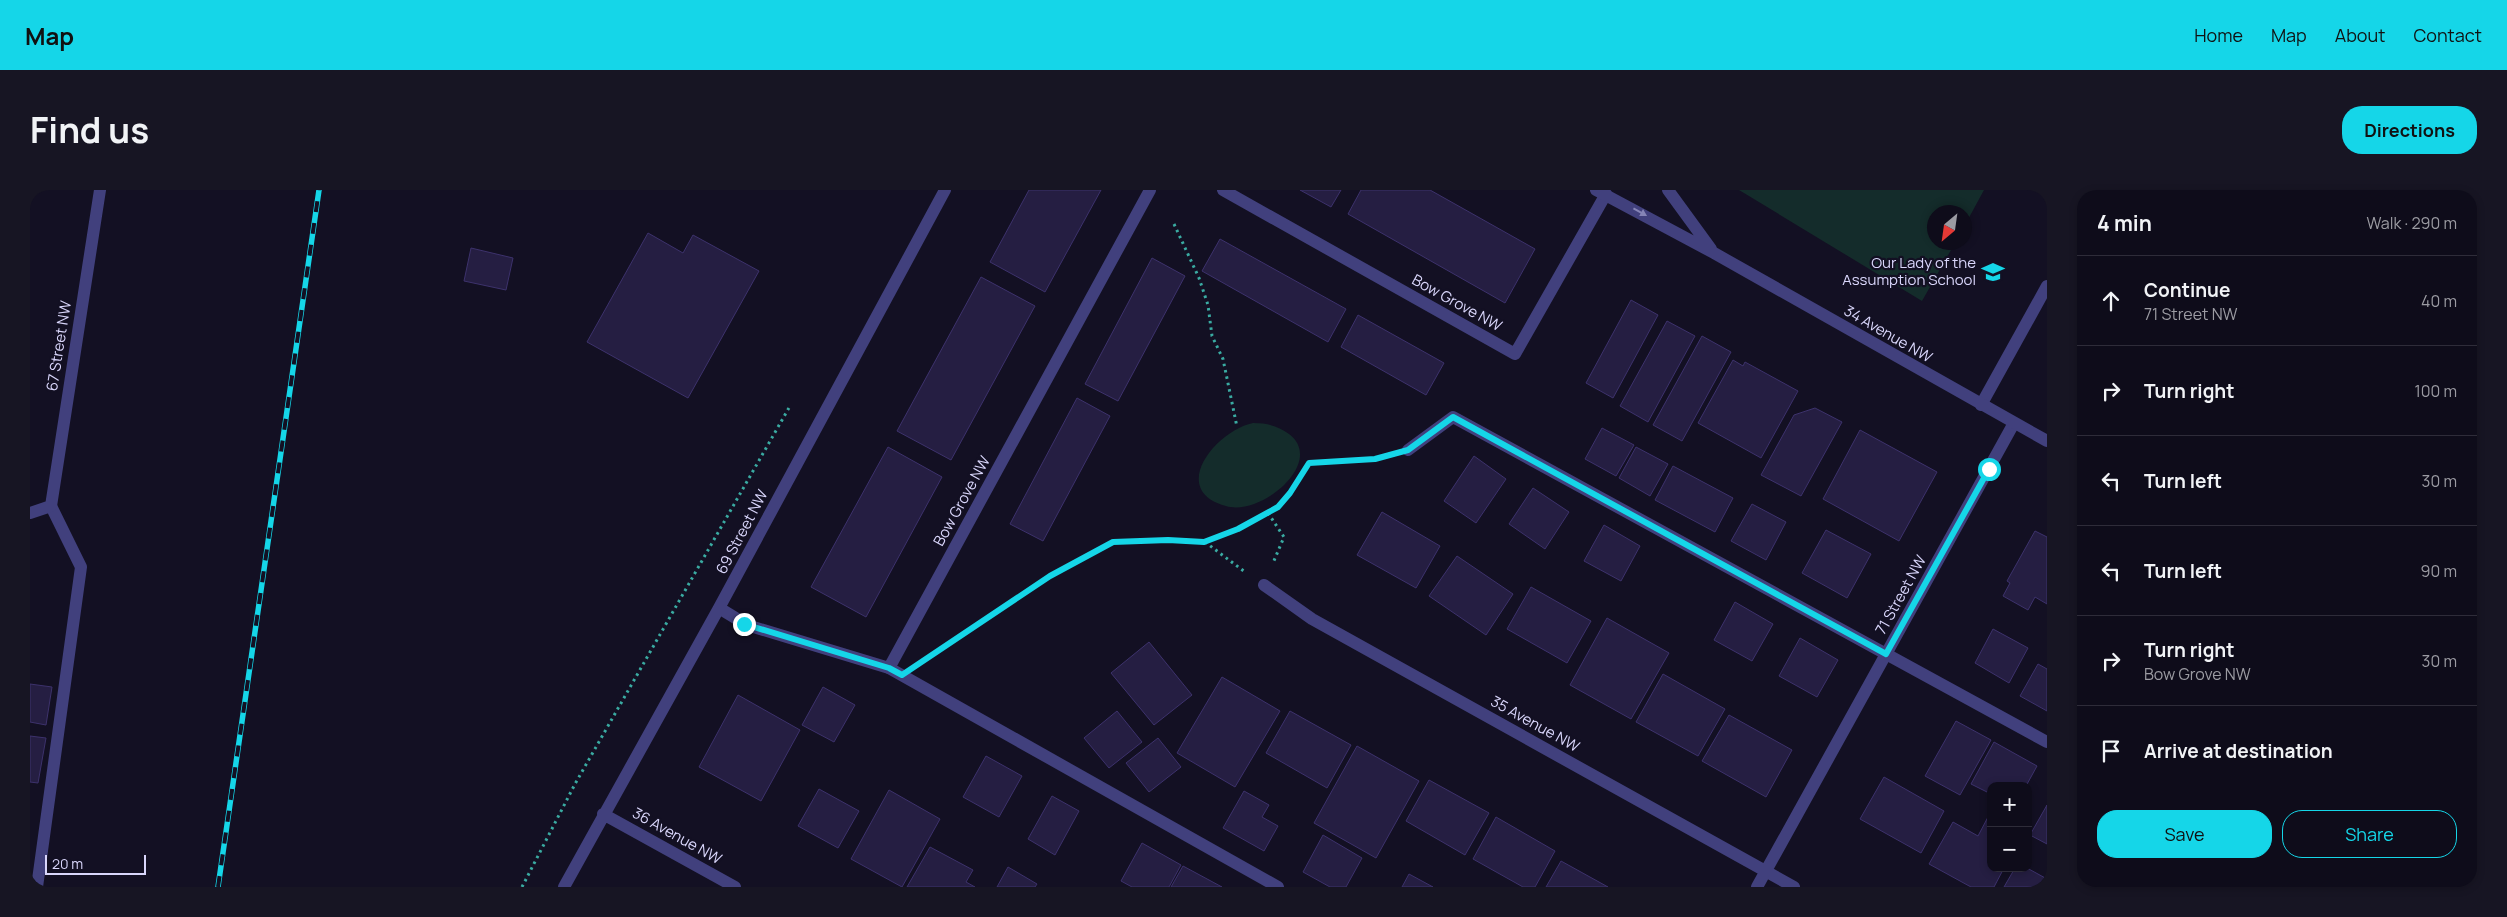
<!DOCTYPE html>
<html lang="en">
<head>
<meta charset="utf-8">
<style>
  body { margin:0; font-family:Manrope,sans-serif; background:#171523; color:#f1f3f6 }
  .controls { position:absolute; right:15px; bottom:15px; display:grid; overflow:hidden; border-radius:10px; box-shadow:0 2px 8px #0003 }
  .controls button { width:45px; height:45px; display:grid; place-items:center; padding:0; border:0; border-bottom:1px solid #2e2c39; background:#0e0c1a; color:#f1f3f6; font:25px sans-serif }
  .compass { position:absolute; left:1897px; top:15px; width:45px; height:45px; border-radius:50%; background:#0e0c1a; box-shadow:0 2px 8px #0003; rotate:209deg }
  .scale { position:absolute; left:15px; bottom:12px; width:101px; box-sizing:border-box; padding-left:5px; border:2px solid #d9d6fb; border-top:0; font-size:14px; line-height:18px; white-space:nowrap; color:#d9d6fb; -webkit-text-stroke:4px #131023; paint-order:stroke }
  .stop { position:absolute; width:15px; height:15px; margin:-11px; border:4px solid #15d6e8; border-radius:50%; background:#fff }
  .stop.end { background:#15d6e8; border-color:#fff; box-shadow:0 1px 5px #0008 }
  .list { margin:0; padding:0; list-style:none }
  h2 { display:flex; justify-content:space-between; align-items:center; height:65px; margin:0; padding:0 20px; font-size:21px }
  h2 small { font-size:16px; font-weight:400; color:#9b9ba2 }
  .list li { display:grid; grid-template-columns:32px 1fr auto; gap:15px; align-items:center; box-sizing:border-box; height:90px; padding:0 20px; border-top:1px solid #2e2c39 }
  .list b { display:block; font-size:19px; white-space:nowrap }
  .list p { margin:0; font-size:16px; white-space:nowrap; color:#9b9ba2 }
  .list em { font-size:16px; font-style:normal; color:#9b9ba2 }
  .actions { display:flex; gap:10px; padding:15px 20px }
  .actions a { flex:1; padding:11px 0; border:1px solid #15d6e8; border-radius:20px; text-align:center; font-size:18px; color:#15d6e8 }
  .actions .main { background:#15d6e8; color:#111 }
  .icon { flex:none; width:28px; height:28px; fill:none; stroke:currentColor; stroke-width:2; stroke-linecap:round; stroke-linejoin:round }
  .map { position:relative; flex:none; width:2017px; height:697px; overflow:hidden; border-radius:20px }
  header { display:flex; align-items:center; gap:30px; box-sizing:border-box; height:70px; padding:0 25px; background:#15d6e8; color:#111 }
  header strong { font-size:24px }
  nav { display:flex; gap:28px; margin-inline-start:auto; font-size:18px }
  .intro { display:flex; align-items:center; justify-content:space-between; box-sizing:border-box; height:120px; padding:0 30px }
  h1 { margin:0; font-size:35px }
  .button { padding:12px 22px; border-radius:20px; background:#15d6e8; color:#111; font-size:18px; font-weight:700 }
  main { display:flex; gap:30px; padding:0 30px }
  aside { flex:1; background:#0e0c1a; border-radius:20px; box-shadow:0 2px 8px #0003 }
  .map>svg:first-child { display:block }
  .green { fill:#142c2b }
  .building { fill:#251e42; stroke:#3d326c }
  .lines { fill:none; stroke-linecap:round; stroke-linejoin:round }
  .path { stroke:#3aaba2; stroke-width:3; stroke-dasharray:2.5 4; stroke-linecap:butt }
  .service { stroke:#41407d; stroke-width:12 }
  .minor { stroke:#41407d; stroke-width:12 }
  .tertiary { stroke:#41407d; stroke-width:12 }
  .rail-casing { stroke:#15d6e8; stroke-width:5.5 }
  .rail { stroke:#131023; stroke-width:4; stroke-dasharray:11; stroke-linecap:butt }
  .oneway { fill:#8584b6 }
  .route { stroke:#15d6e8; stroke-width:6 }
  .labels { text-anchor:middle; stroke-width:4.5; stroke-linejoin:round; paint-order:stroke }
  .poi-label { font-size:15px; fill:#d9d6fb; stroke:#131023; text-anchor:end }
  .street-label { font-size:15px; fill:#d9d6fb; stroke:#131023 }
</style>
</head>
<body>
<header>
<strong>Map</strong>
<nav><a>Home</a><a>Map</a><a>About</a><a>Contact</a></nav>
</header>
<div class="intro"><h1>Find us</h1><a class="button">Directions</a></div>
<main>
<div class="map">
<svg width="2017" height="697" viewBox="0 0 2017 697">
  <rect width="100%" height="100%" fill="#131023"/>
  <path class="green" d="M1709 0H1954L1935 35 1934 22H1904V52L1925 53 1892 111Z
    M1223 233C1237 233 1248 236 1259 244 1296 272 1231 327 1196 316 1137 300 1187 240 1223 233Z"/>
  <path class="building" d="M999 0H1071L1015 102 960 72Z
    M1270 0H1311L1301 17Z
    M1331 0H1400L1505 59 1475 113 1318 24Z
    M618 43 653 63 663 45 729 81 658 208 557 152Z
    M1190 49 1316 119 1298 152 1172 81Z
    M441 58 483 68 476 100 434 91Z
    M1122 68 1155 86 1088 211 1055 194Z
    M951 87 1005 116 921 270 867 241Z
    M1601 110 1628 125 1583 208 1556 193Z
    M1328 125 1414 173 1396 205 1311 157Z
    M1637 131 1665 146 1618 232 1590 216Z
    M1672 146 1701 162 1652 251 1623 235Z
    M1703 170 1713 176 1715 172 1768 201 1731 268 1668 233Z
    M1047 208 1080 226 1013 351 980 334Z
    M1785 218 1812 232 1771 306 1731 285 1764 225Z
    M1572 238 1604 255 1586 286 1555 269Z
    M1830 240 1907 282 1869 351 1793 309Z
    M858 257 912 287 836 427 781 397Z
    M1606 257 1638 274 1620 306 1589 288Z
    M1444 266 1476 289 1446 333 1414 311Z
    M1643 276 1703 308 1685 342 1625 310Z
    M1503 298 1539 322 1515 359 1479 334Z
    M1722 314 1756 332 1736 370 1701 351Z
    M1352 322 1410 356 1386 398 1327 365Z
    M1574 335 1610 356 1591 391 1554 371Z
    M1796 340 1841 364 1817 408 1772 383Z
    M2005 341 2017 347V414L2005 407 1998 420 1973 406 1980 393 1977 391Z
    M1427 366 1483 404 1456 445 1399 406Z
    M1501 397 1561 431 1537 473 1477 439Z
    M1705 412 1743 434 1722 471 1684 450Z
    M1577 428 1639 463 1601 529 1540 495Z
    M1963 439 1998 458 1979 493 1945 473Z
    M1770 448 1808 470 1787 507 1749 486Z
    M1119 452 1162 505 1124 535 1081 483Z
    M2008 474 2017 479V521L1990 506Z
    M1633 484 1695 519 1668 566 1606 532Z
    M1192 487 1250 521 1205 597 1147 563Z
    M0 494 22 497 16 535 0 532Z
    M793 497 825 515 804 552 772 535Z
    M708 505 770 540 731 611 669 577Z
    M1087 521 1112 552 1079 578 1054 548Z
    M1260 521 1321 555 1297 598 1236 563Z
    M1699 525 1762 560 1736 607 1672 571Z
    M1926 531 1961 550 1930 605 1895 586Z
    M0 546 16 548 8 593 0 592Z
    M1128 548 1151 577 1119 602 1096 573Z
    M1964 552 2007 576 1996 596H1961V604L1941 594Z
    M1327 556 1389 591 1346 668 1284 633Z
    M956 566 992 586 969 627 933 607Z
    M1854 587 1914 621 1891 663 1830 629Z
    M1399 590 1459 623 1435 665 1376 631Z
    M789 599 829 621 808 658 768 636Z
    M859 600 910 629 872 697 821 669Z
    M1214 601 1239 615 1232 627 1248 636 1234 661 1193 638Z
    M1022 606 1049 621 1025 665 998 649Z
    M2017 615V654L2000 645Z
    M1466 627 1525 661 1505 697H1493L1443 669Z
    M1958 627 1961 629V678H1974L1964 697H1941L1899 674 1923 632 1948 646Z
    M1293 645 1332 668 1316 697H1300L1273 682Z
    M1112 653 1151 675 1139 697H1102L1091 691Z
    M900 657 943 680 936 692 945 697H877Z
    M1531 671 1578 697H1516Z
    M1153 676 1192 697H1141Z
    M978 677 1007 694 1005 697H967Z
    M1985 678H1997L2017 689V697H1974Z
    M1379 684 1403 697H1372Z"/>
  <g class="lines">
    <path class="path" d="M1144 34 1169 88 1178 115 1182 146 1193 169 1207 237
      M1238 323 1254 347 1243 373
      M1175 352 1215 382
      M893 470 1021 386 1083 352 1138 350 1175 352 1208 339 1248 317 1260 303 1279 273 1345 269 1356 266
      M492 697 545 594 760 216"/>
    <path class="service" d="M1951 215 2017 96
      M1378 260 1423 227 2017 552
      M859 478 1248 697
      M7 697 51 377 21 316"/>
    <path class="minor" d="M1193 0 1485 164 1576 4
      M0 323 21 316 70 0
      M1234 395 1282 429 1764 697
      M689 418 717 435 859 478 1120 0
      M573 624 705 697
      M534 697 689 418 915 0
      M1727 697 1984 233"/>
    <path class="tertiary" d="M1566 0 1684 63 2017 251
      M1638 0 1681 59"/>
    <defs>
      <path id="rail" d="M188 697 289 0"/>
    </defs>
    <use href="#rail" class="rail-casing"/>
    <use href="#rail" class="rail"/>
  </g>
  <defs><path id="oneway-solid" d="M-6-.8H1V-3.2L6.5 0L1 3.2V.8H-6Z" transform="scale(1.25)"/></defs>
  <use class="oneway" href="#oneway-solid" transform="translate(1610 22) rotate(29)"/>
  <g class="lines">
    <path class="route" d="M714 434 859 478 872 485 1020 386 1083 352 1138 350 1174 352 1208 339 1248 317 1260 303 1279 273 1345 269 1378 260 1423 227 1856 464 1959 279"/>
  </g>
  <defs>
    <symbol id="school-bare" viewBox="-9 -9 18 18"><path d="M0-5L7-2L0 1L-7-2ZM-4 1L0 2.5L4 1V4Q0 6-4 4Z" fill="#15d6e8" stroke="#131023" stroke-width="2.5" paint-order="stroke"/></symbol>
  </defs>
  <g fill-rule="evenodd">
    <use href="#school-bare" x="1947" y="66" width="32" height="32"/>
  </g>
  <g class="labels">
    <g class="poi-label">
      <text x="1946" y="78">Our Lady of the<tspan x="1946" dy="17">Assumption School</tspan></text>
    </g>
    <g class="street-label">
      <text transform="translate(1427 113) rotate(29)" y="5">Bow Grove NW</text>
      <text transform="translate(1858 144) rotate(30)" y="5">34 Avenue NW</text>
      <text transform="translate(29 156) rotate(-81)" y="5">67 Street NW</text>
      <text transform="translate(932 311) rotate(-61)" y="5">Bow Grove NW</text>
      <text transform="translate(712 342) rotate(-62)" y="5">69 Street NW</text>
      <text transform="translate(1871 405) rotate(-61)" y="5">71 Street NW</text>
      <text transform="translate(1505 534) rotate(29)" y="5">35 Avenue NW</text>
      <text transform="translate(647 646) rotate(29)" y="5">36 Avenue NW</text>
    </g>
  </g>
</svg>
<div class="controls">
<button>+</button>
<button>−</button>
</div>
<svg class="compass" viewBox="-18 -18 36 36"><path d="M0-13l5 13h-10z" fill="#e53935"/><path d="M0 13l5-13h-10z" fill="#9b9ba2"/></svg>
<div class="scale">20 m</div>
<div class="stop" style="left:1959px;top:279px"></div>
<div class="stop end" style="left:714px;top:434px"></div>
</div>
<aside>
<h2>4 min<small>Walk · 290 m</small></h2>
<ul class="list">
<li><svg class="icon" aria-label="ahead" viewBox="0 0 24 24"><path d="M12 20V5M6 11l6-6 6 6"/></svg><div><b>Continue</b><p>71 Street NW</p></div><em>40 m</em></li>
<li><svg class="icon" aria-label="right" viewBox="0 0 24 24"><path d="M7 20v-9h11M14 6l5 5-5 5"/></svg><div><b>Turn right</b></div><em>100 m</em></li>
<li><svg class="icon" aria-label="left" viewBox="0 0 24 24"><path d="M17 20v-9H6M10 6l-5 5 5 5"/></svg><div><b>Turn left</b></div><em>30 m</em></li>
<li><svg class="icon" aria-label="left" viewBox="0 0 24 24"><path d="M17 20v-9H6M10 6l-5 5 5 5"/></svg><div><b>Turn left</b></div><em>90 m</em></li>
<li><svg class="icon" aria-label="right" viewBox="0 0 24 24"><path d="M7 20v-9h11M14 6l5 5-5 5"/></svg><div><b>Turn right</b><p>Bow Grove NW</p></div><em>30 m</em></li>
<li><svg class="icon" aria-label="arrive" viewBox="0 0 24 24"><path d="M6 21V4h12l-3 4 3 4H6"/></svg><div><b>Arrive at destination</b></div></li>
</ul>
<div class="actions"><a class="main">Save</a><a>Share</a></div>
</aside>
</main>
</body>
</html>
